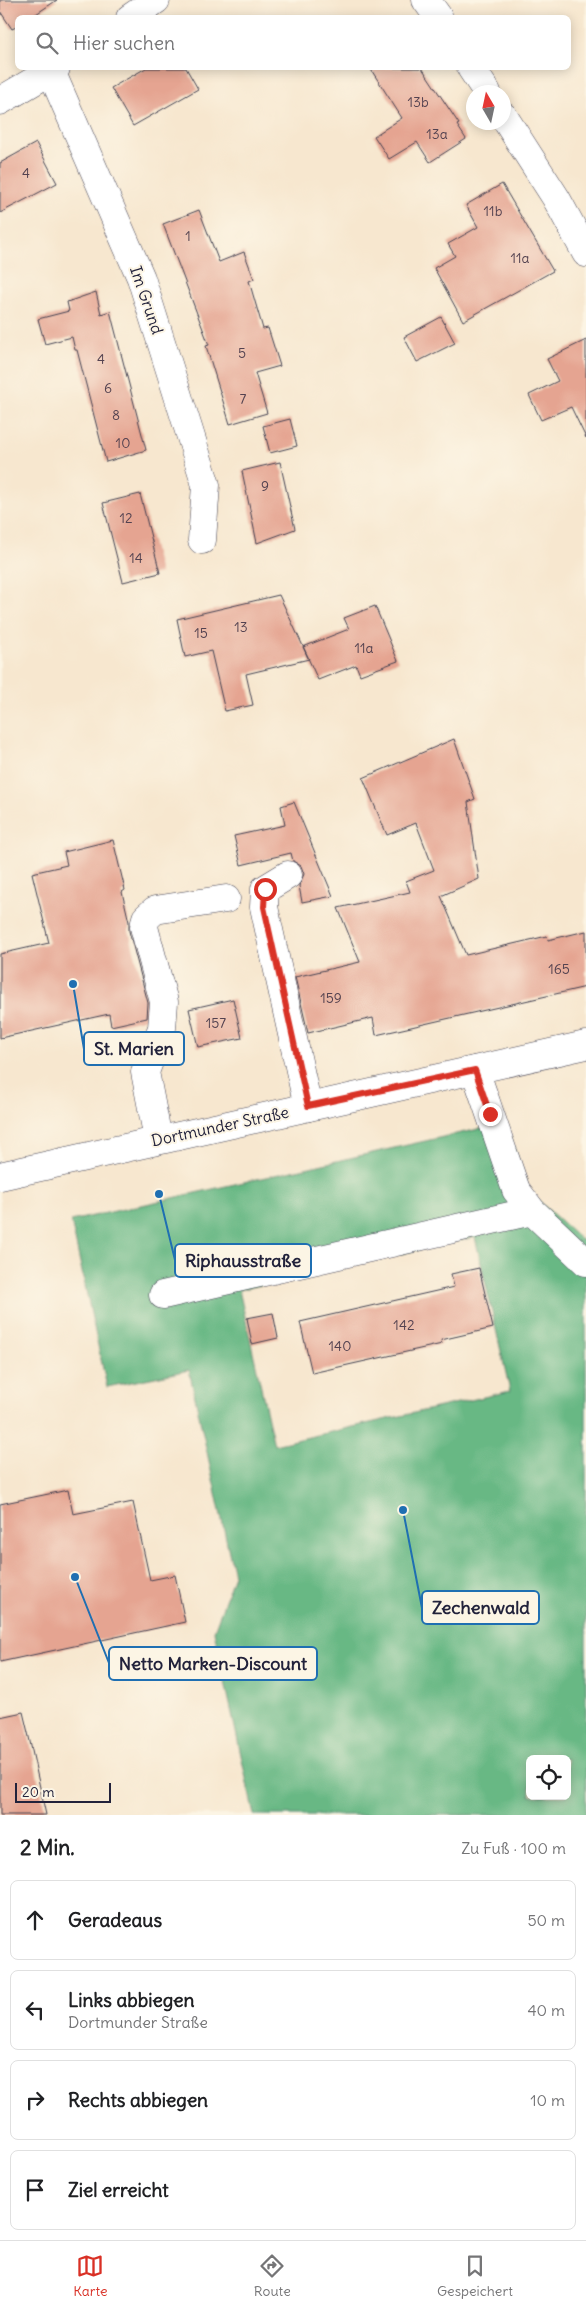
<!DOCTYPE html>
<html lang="de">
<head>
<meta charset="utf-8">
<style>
  body { margin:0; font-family:Delius,sans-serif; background:#f6f6f6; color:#202124 }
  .controls { position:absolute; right:15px; bottom:15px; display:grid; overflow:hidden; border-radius:8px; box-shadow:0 2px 12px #0003 }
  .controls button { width:45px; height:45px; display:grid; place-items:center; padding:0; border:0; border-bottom:1px solid #e0e0e0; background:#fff; color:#202124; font:25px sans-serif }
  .compass { position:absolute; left:466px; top:85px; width:45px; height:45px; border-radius:50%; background:#fff; box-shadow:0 2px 12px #0003; rotate:351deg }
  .scale { position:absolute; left:15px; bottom:12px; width:96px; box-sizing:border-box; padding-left:5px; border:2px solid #22223b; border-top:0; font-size:14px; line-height:18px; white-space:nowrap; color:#22223b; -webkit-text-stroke:4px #fcf5e5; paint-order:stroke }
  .stop { position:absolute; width:15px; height:15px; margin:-11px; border:4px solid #d93025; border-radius:50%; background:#fff }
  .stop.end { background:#d93025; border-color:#fff; box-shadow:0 1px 5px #0008 }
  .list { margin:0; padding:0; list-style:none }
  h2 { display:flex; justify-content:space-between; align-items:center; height:65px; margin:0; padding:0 20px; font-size:21px }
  h2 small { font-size:16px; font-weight:400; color:#757577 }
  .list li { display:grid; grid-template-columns:32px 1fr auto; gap:15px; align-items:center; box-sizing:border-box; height:80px; margin:0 10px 10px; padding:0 10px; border:1px solid #e0e0e0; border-radius:8px }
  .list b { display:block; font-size:19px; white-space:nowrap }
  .list p { margin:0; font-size:16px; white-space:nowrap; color:#757577 }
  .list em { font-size:16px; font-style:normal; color:#757577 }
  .icon { flex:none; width:28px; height:28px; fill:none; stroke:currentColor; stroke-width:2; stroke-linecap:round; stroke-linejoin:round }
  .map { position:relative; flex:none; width:586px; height:1815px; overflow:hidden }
  .search { position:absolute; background:#fff; box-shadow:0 2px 12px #0003; left:15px; right:15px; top:15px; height:55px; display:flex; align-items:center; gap:12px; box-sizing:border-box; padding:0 18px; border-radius:8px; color:#757577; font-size:19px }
  .sheet { height:425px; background:#fff }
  nav { display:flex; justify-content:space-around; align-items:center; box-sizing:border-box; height:70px; border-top:1px solid #e0e0e0; background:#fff; font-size:14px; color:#757577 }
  nav a { display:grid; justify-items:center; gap:2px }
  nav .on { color:#d93025 }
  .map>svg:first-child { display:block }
  .forest { fill:#67b884; stroke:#446d60; fill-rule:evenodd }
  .building { fill:#e5a491 }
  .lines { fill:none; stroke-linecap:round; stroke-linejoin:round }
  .minor-casing { stroke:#424051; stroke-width:29 }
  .major-casing { stroke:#424051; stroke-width:29 }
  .minor { stroke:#fff; stroke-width:28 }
  .major { stroke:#fff; stroke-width:28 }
  .route { stroke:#d93025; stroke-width:6 }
  .labels { text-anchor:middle; stroke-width:4; stroke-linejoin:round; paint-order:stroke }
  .number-label { font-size:14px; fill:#534250 }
  .street-label { font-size:16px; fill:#22223b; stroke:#fcf5e5 }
  .leader { fill:none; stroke:#1f6fb2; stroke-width:2 }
  .callout-dot { fill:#1f6fb2; stroke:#fcf5e5; stroke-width:2 }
  .callout { fill:#fcf5e5; stroke:#1f6fb2; stroke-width:2 }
  .callout-label { font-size:18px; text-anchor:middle; font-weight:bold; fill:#22223b }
</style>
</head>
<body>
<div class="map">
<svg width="586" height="1815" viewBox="0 0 586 1815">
  <rect width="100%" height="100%" fill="#fcf5e5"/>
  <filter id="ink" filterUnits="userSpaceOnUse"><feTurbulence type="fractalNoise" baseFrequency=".02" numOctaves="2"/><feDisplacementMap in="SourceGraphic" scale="10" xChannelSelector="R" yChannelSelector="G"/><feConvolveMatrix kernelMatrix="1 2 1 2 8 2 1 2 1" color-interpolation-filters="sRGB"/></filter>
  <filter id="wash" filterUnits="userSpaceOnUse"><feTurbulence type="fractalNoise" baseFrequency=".0096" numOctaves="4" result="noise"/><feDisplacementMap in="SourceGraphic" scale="20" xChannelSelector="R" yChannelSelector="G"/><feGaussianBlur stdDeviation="1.12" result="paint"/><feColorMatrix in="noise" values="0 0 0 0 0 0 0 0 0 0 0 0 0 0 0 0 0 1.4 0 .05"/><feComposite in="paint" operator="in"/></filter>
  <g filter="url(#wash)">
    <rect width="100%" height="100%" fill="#f7e7cf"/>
    <path class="forest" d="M505 1123 530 1193 586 1244V1815H254L214 1631 234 1575 189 1370 107 1387 71 1221ZM475 1237 510 1391 274 1445 239 1290ZM530 1759H567V1796H530Z"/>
    <g id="blocks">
      <path class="building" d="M0 0H57L30 18H18V26L12 29 0 11Z
        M146 68H186L198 89 133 126 111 88Z
        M370 68H422L459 124 457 125 466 139 430 162 417 142 389 159 374 136 402 118Z
        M36 143 57 183 0 213V163Z
        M502 184 553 271 463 321 434 268 455 256 448 244 478 227 466 205Z
        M199 210 219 262 244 252 254 279 249 281 263 329 268 328 280 366 255 373 267 413 230 424 206 346 209 345 163 224Z
        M96 292 101 314 110 311 146 450 106 462 77 350H75L72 337 45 344 38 319 69 311 67 302Z
        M441 317 455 343 417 362 404 337Z
        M586 340V438L571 407 541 420 529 395 558 381 547 359Z
        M290 419 297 446 270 453 263 426Z
        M280 462 295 529 257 543 242 471Z
        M140 494 160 573 123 582 103 503Z
        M279 595 309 659 246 674 253 705 225 711 211 651 185 657 177 619Z
        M375 606 398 661 360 675 356 665 318 680 303 647 349 629 344 618Z
        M454 739 475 799 468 802 479 879 441 896 466 955 547 936 548 940 586 931V987L376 1035 373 1018 308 1033 295 977 360 962 338 908 410 892 406 881 434 870 416 823 387 835 363 778Z
        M294 802 313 848 333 896 302 902 299 886 304 874 301 866 293 861 291 853 241 865 234 836 285 825 281 806Z
        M113 840 125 890 122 892 129 922V931L148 1003 147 1018 111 1026 109 1014 0 1038V954L49 943 32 873 67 865 64 852Z
        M233 999 242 1038 198 1047 189 1009Z
        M479 1268 493 1328 441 1340 442 1344 312 1373 300 1322 454 1287 451 1274Z
        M273 1313 278 1338 252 1344 247 1318Z
        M68 1490 73 1514 133 1502 150 1580 175 1575 185 1622 0 1662V1504Z
        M23 1712 29 1737 46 1815H0V1717Z"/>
    </g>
  </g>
  <g filter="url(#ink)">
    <use href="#blocks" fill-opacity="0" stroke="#424051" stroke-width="1"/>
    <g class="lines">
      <defs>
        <path id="minor" d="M426 0 439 18
          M130 18 156 0
          M471 68 487 92
          M51 71 141 278 206 485 202 540
          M0 101 56 68
          M504 117 556 198 586 253
          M288 875 265 889 264 907 308 1107
          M475 1070 516 1190 532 1211 586 1262
          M158 1139 145 1072 162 1028 164 1002 144 927 146 918 155 910 226 899
          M163 1295 532 1211"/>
        <path id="major" d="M0 1176 586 1045"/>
      </defs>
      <use href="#minor" class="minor-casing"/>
      <use href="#major" class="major-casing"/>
      <use href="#minor" class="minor"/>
      <use href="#major" class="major"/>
    </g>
  </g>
  <g class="lines" filter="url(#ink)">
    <path class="route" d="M265 889 264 907 308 1106 475 1070 490 1114"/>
  </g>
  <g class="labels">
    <g class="number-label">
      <text x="418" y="107">13b</text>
      <text x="437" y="139">13a</text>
      <text x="26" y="178">4</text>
      <text x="493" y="216">11b</text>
      <text x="188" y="241">1</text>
      <text x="520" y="263">11a</text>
      <text x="242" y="358">5</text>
      <text x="101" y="364">4</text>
      <text x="108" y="393">6</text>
      <text x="243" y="404">7</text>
      <text x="116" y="420">8</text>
      <text x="123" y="448">10</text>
      <text x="265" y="491">9</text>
      <text x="126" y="523">12</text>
      <text x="136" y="563">14</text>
      <text x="241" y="632">13</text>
      <text x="201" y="638">15</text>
      <text x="364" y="653">11a</text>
      <text x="559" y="974">165</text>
      <text x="331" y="1003">159</text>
      <text x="216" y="1028">157</text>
      <text x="404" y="1330">142</text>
      <text x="340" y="1351">140</text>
    </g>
    <g class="street-label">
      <text transform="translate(147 300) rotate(71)" y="6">Im Grund</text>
      <text transform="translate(220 1126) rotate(-12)" y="6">Dortmunder Straße</text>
    </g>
  </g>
  <path class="leader" d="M73 984L84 1049M159 1194L175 1260M403 1510L422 1608M75 1577L109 1663"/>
  <g class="callout-dot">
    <circle cx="73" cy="984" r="5"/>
    <circle cx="159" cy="1194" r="5"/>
    <circle cx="403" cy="1510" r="5"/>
    <circle cx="75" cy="1577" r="5"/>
  </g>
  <g class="callout">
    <rect x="84" y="1032" width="100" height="33" rx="5"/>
    <rect x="175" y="1244" width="136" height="33" rx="5"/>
    <rect x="422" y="1591" width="117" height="33" rx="5"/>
    <rect x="109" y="1647" width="208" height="33" rx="5"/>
  </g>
  <g class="callout-label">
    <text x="134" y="1055">St. Marien</text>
    <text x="243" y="1267">Riphausstraße</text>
    <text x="481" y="1614">Zechenwald</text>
    <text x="213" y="1670">Netto Marken-Discount</text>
  </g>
</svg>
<div class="controls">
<button><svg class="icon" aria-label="locate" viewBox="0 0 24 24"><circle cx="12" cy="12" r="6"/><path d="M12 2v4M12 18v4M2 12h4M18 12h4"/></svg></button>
</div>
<svg class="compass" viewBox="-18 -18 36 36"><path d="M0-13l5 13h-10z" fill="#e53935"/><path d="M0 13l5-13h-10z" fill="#757577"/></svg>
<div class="scale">20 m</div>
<div class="stop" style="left:265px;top:889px"></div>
<div class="stop end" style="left:490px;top:1114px"></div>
<div class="search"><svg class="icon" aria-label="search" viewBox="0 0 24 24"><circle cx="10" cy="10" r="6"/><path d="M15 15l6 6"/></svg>Hier suchen</div>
</div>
<section class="sheet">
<h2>2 Min.<small>Zu Fuß · 100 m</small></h2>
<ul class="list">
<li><svg class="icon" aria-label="ahead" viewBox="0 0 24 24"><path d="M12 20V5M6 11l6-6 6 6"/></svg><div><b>Geradeaus</b></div><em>50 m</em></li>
<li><svg class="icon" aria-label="left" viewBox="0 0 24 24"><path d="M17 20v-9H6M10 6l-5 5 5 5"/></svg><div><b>Links abbiegen</b><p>Dortmunder Straße</p></div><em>40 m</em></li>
<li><svg class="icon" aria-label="right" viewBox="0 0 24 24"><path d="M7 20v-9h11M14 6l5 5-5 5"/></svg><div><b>Rechts abbiegen</b></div><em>10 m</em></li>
<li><svg class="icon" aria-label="arrive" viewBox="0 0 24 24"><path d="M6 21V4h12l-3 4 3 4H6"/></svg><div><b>Ziel erreicht</b></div></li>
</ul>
</section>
<nav>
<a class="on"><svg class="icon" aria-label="map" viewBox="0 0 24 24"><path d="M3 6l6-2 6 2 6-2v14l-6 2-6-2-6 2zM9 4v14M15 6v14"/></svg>Karte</a>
<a><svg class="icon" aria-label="directions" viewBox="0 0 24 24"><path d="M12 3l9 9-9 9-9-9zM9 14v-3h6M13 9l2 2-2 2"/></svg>Route</a>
<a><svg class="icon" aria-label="saved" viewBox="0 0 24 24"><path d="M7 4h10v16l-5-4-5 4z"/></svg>Gespeichert</a>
</nav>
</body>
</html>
